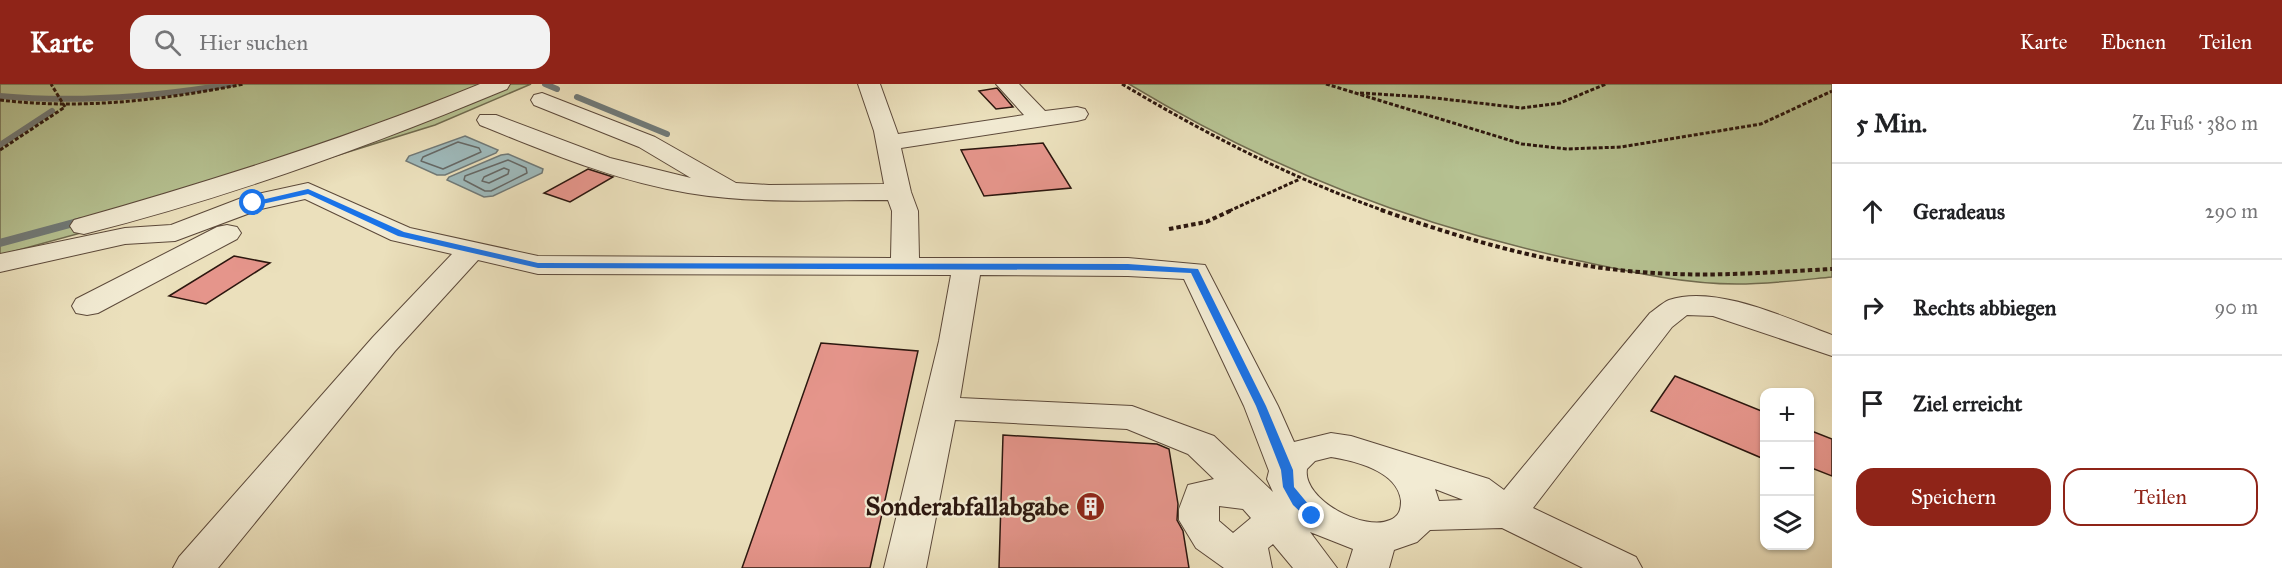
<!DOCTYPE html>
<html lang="de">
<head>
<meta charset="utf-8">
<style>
  body { margin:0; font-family:"IM FELL Great Primer",serif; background:#f2f2f2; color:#202124 }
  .controls { position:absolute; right:18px; bottom:18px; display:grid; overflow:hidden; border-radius:12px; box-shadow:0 2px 4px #0004 }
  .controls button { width:54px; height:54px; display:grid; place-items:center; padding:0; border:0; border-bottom:2px solid #e0e0e0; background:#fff; color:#202124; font:30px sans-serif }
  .stop { position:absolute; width:18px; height:18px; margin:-14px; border:4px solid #1a73e8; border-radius:50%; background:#fff }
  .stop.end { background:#1a73e8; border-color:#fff; box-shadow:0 2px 6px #0008 }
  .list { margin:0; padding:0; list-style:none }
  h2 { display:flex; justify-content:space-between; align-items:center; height:78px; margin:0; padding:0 24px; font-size:26px }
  h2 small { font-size:20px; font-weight:400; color:#757577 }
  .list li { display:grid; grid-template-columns:39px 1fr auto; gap:18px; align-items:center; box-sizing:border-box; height:96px; padding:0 24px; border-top:2px solid #e0e0e0 }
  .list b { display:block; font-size:22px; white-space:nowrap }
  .list em { font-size:20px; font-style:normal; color:#757577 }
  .actions { display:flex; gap:12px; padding:18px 24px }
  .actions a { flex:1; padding:14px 0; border:2px solid #8f2418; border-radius:18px; text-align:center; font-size:21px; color:#8f2418 }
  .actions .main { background:#8f2418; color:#fff }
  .icon { flex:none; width:33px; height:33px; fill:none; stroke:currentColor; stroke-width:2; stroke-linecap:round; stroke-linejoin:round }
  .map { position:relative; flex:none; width:1832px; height:484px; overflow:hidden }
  header { display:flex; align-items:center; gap:36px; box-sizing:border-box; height:84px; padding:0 30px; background:#8f2418; color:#fff }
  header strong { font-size:28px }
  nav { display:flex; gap:33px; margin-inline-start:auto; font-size:21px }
  .search { width:420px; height:54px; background:#f2f2f2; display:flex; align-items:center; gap:15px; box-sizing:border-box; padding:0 21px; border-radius:18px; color:#757577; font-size:22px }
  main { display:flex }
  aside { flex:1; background:#fff }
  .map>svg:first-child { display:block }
  .green { fill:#b6c292; stroke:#716c50; stroke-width:1.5 }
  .water { fill:#9ebabc; stroke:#707977; stroke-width:1.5 }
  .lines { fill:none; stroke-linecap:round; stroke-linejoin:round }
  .shore { stroke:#656866; stroke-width:1.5 }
  .stream-far1 { stroke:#707977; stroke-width:6 }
  .stream { stroke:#707977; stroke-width:8 }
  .building { fill:#e5958b; stroke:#2c170f; stroke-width:1.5 }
  .minor-casing { stroke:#5c493a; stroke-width:2 }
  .path-far1 { stroke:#2c170f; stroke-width:3; stroke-dasharray:4 2; stroke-linecap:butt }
  .path { stroke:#2c170f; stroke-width:4; stroke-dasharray:4.5 3; stroke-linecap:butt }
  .minor { fill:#f2ebd3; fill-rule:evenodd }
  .route { fill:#1a73e8 }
  .labels { text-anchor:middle; stroke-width:4.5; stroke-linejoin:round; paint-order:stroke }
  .near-poi-label { font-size:26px; font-weight:bold; fill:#2c170f; stroke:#f2ebd3; text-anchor:end }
</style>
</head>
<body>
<header>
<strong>Karte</strong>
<div class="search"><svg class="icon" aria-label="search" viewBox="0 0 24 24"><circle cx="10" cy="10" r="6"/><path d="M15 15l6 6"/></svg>Hier suchen</div>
<nav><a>Karte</a><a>Ebenen</a><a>Teilen</a></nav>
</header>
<main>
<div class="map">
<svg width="1832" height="484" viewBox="0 0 1832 484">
  <rect width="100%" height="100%" fill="#ebe0bc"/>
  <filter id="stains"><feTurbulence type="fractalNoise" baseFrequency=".00333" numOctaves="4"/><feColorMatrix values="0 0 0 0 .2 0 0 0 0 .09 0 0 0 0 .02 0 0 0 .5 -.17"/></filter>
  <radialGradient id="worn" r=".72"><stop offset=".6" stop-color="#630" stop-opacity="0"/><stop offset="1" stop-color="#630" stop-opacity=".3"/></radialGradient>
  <path class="green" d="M0 0H531L435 41 132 135 0 171Z
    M1129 0H1832V193C1801 196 1768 200 1737 200 1684 200 1631 188 1580 177 1416 142 1273 87 1129 0Z"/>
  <path class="water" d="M465 52 498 66 496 69 445 91H437L406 77 409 72Z
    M508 70 543 85 542 89 493 112 484 113 447 96 449 93 501 71Z"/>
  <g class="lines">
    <path class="shore" d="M458 58 479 64 481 68 443 85 421 77 423 73Z
      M508 76 526 84 527 89 491 107H485L464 96 465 92Z
      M504 84 509 86 508 90 489 99 482 97 484 93Z"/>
    <path class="stream-far1" d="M545 0 557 5
      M0 12C78 19 154 13 231 0
      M577 13 667 50
      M0 61 52 27"/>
    <path class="stream" d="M0 159 81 137"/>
  </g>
  <path class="building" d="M997 4 1013 23 996 25 979 7Z
    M1043 59 1071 104 984 112 961 66Z
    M588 85 613 93 570 118 544 109Z
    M234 172 270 179 206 220 169 212Z
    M821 259 918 267 870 484H742Z
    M1675 292 1764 328V375L1651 327Z
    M1809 346 1832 355V392L1809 383Z
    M1003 351 1157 360 1169 365 1178 420 1177 436 1183 447 1189 484H999Z"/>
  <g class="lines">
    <defs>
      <path id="minor" d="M480 0H510L507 5C370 62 228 114 84 150L74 148 70 142 74 136C212 97 348 54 480 0Z
        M858 0H880L898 50 1024 31 996 0H1019L1045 27 1077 23 1085 25 1088 30 1085 35 1077 37 901 64 911 108 918 127 919 174H1128L1205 181 1278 322 1294 358 1331 349 1351 352 1489 395 1504 406 1650 229C1656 225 1662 219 1669 216 1716 200 1788 235 1832 251V272L1713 232 1687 231 1672 243 1533 424 1636 473 1642 484H1583L1502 444 1430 446 1417 458 1394 466 1389 484H1347L1353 465 1310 448 1337 484H1293L1273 460 1268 464 1272 484H1224L1196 464 1179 436V425L1188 401 1214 395 1188 370 1127 345 955 336 926 484H884L939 257 951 191 538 190 478 176 395 267 218 484H173L179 473 373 253 452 170 391 156 305 115 261 125 175 157 125 160 0 188V170L125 144 171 141 244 113 308 99 410 144 538 172 891 174 892 127 888 116C821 116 753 120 688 109 615 97 547 68 480 41L477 36 480 31H496L610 74 691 94 639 63 534 21 531 16 534 11 542 9 655 53 736 99 769 101 884 100 874 47ZM980 191 1128 192 1184 195 1244 322 1269 387 1267 395 1273 408 1214 352 1132 322 960 314ZM1331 373C1355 377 1398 387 1401 417 1401 426 1399 432 1390 436 1364 448 1302 415 1307 385L1315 377ZM1435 405 1461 415 1463 416 1439 417ZM1219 422 1243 425 1251 434 1233 449 1219 437Z
        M227 141 237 143 241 149 237 155 98 229 87 231 76 229 72 222 76 215 217 143Z"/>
    </defs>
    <use href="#minor" class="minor-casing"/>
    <path class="path-far1" d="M1122 0C1206 50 1293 95 1385 127
      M1326 0 1522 60 1567 65 1621 63 1761 40 1832 7
      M1360 9 1426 13 1522 24 1560 19 1606 0
      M0 16C82 26 163 16 244 0
      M0 66 65 23 51 0
      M1229 127 1300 95"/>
    <path class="path" d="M1381 126C1469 157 1561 184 1655 189 1714 193 1773 188 1832 185
      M1169 145 1206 138 1232 126"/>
    <use href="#minor" class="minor"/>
  </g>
  <path class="route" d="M308 105 404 148 538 179 1128 180 1198 185 1266 322 1293 386 1294 403 1318 432 1316 435H1308L1293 421 1283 403 1281 386 1256 322 1191 189 1128 186 538 184 398 152 308 110 253 122 249 119Z"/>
  <defs>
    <symbol id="building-disc" viewBox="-11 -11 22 22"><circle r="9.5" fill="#8f2418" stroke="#f2ebd3"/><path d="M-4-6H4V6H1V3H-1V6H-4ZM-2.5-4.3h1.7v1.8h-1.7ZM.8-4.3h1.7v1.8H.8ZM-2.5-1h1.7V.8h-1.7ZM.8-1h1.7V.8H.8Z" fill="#fff"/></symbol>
  </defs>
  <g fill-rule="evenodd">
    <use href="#building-disc" x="1074" y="406" width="33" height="33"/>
  </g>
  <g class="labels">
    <g class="near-poi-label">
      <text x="1069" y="431">Sonderabfallabgabe</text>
    </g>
  </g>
  <rect width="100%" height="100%" filter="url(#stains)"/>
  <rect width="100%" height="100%" fill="url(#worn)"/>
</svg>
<div class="controls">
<button>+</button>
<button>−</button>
<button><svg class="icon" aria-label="layers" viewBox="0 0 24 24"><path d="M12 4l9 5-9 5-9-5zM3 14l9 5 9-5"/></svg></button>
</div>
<div class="stop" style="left:253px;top:119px"></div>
<div class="stop end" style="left:1312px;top:432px"></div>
</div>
<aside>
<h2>5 Min.<small>Zu Fuß · 380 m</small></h2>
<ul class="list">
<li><svg class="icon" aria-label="ahead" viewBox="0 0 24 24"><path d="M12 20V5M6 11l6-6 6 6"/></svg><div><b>Geradeaus</b></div><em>290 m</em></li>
<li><svg class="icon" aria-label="right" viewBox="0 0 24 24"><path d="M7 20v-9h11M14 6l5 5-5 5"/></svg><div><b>Rechts abbiegen</b></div><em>90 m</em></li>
<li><svg class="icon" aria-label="arrive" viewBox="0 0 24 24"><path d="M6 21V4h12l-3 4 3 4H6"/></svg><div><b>Ziel erreicht</b></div></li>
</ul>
<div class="actions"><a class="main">Speichern</a><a>Teilen</a></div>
</aside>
</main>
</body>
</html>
